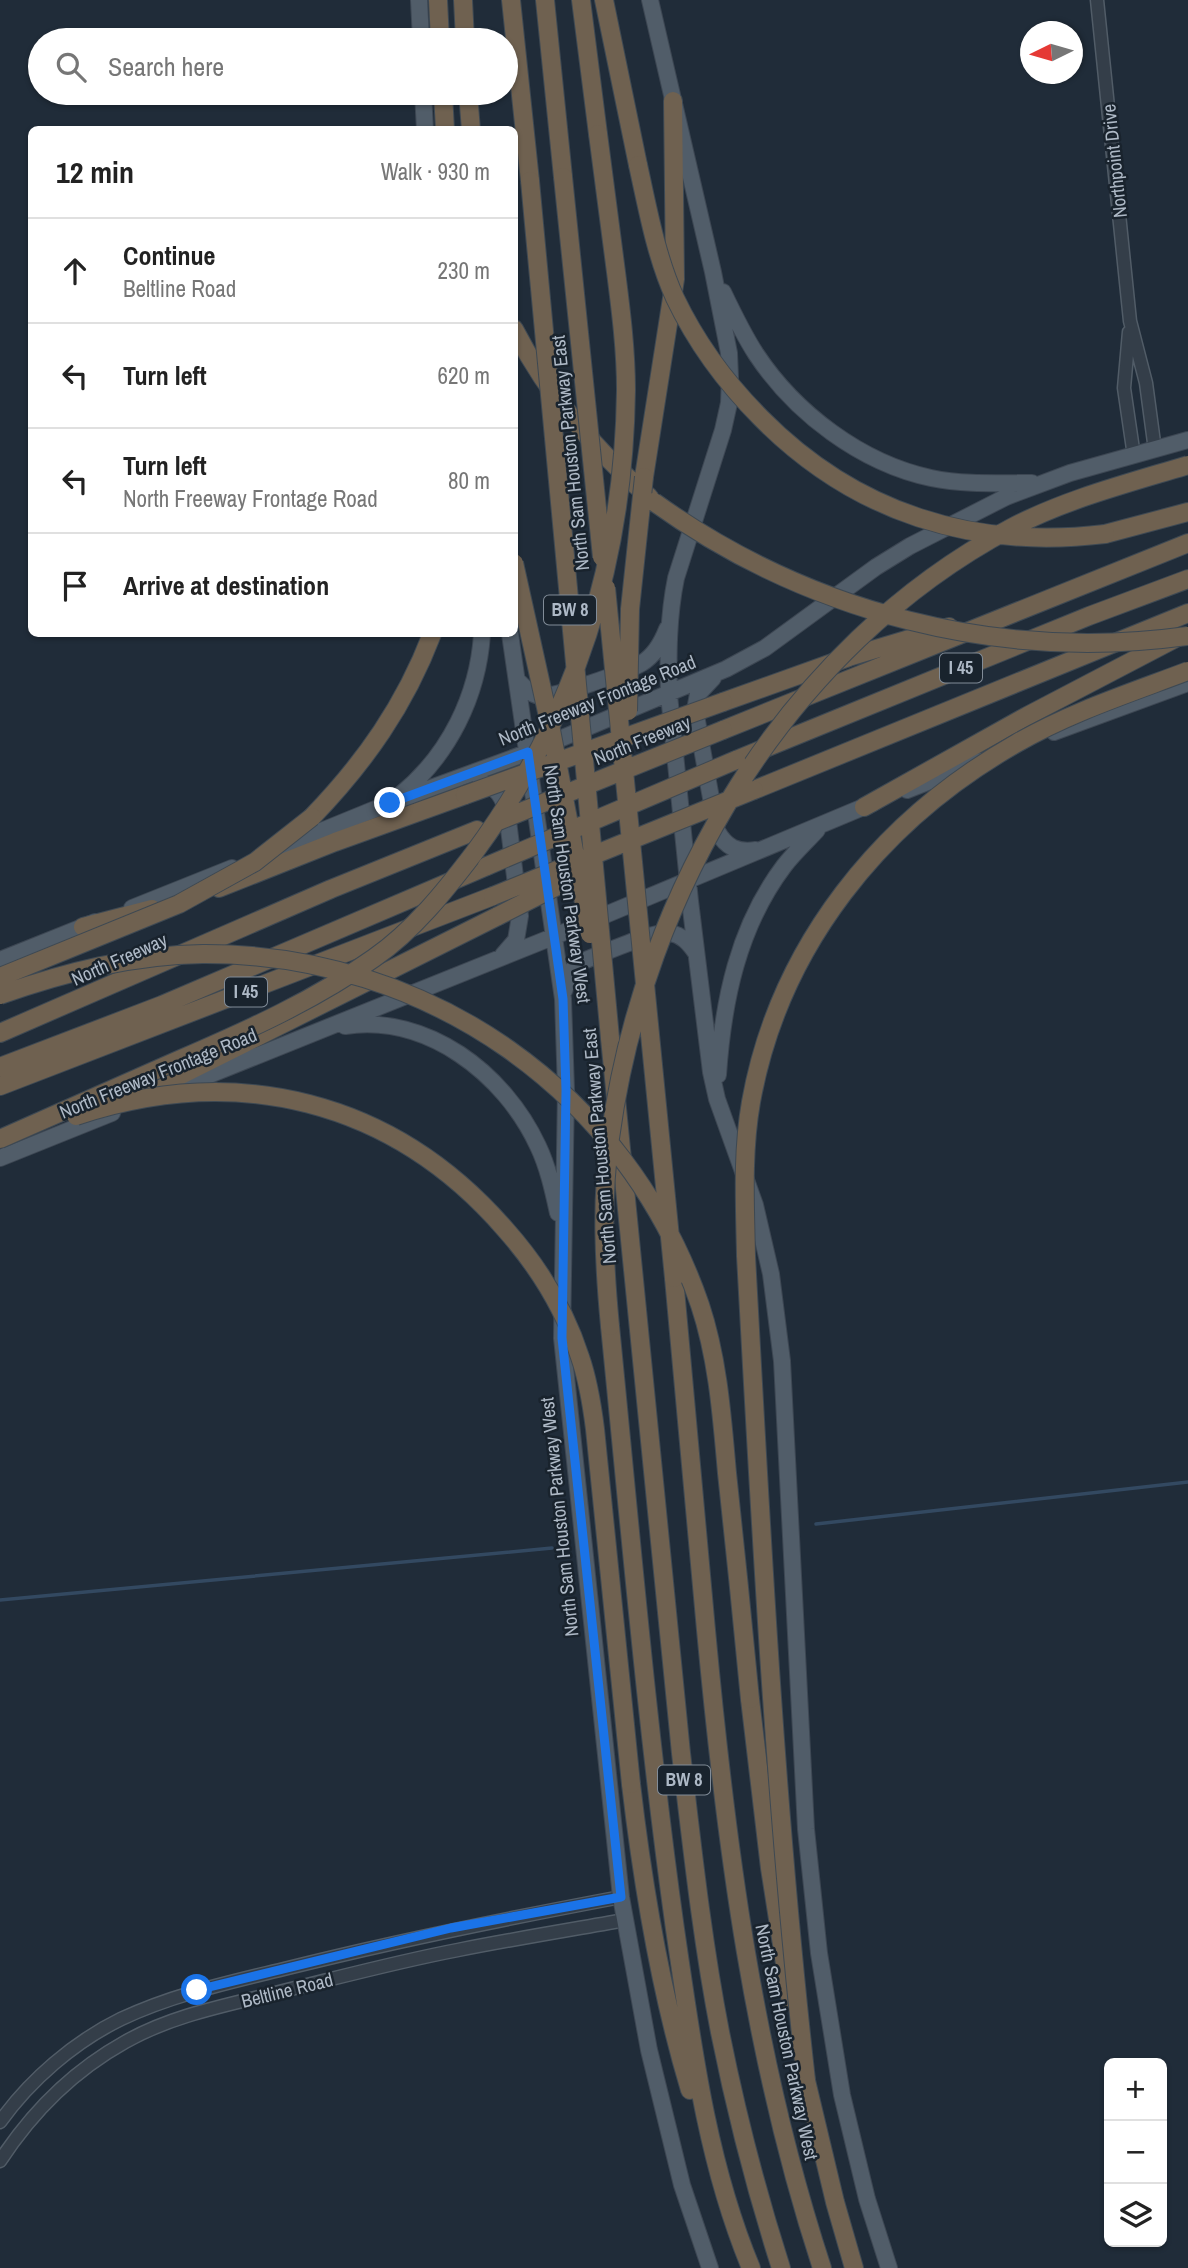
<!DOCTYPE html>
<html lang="en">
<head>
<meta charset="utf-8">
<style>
  body { margin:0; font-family:"Archivo Narrow",sans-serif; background:#f2f2f2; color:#222 }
  .controls { position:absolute; right:21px; bottom:21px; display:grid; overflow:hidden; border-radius:10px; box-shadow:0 2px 5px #0004 }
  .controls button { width:63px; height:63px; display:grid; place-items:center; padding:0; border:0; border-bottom:2px solid #e0e0e0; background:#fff; color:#222; font:35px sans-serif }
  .compass { position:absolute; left:1020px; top:21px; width:63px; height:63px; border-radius:50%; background:#fff; box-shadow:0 2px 5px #0004; rotate:265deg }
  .stop { position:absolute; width:21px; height:21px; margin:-16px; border:5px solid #1a73e8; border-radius:50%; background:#fff }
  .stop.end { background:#1a73e8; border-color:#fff; box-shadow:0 2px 7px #0008 }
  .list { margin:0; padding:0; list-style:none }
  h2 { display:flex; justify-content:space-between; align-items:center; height:91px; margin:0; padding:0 28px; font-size:30px }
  h2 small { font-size:23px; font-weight:400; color:#767676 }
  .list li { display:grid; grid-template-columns:46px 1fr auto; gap:21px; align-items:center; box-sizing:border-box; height:105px; padding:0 28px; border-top:2px solid #e0e0e0 }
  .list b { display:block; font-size:26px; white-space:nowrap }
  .list p { margin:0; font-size:23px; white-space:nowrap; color:#767676 }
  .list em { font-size:23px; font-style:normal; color:#767676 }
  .icon { flex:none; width:38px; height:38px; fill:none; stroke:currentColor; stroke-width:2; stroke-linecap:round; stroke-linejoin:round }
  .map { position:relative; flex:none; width:1188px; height:2268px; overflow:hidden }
  .search { position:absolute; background:#fff; box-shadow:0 2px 5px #0004; left:28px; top:28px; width:490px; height:77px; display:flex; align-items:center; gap:18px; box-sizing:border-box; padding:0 24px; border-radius:38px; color:#767676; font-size:26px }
  .panel { position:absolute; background:#fff; box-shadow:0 2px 5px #0004; left:28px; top:126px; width:490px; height:511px; border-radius:10px }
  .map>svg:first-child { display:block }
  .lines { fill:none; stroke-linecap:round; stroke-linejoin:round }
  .stream { stroke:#334961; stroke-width:3.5 }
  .minor-casing { stroke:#515c67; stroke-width:15 }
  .major-casing { stroke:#3d4753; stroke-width:18 }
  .highway-casing { stroke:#3e4953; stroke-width:20 }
  .minor { stroke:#343e49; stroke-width:12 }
  .major { stroke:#515d69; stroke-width:16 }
  .highway { stroke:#6f6150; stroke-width:18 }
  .highway-bridge-casing { stroke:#3e4953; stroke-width:20; stroke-linecap:butt }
  .highway-bridge { stroke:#6f6150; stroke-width:18 }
  .route { stroke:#1a73e8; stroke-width:9 }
  .labels { text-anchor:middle; stroke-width:5; stroke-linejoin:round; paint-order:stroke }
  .shield { fill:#19232d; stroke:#818c98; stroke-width:2 }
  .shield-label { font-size:18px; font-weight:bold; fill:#aeb9c6 }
  .street-label { font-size:19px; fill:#aeb9c6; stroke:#19232d }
</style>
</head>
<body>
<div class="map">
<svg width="1188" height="2268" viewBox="0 0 1188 2268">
  <rect width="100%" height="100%" fill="#202c39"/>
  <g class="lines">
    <path class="stream" d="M816 1524 1188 1482
      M0 1600 552 1548"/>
    <defs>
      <path id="minor" d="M1097 0 1130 321 1146 383 1155 450
        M1129 332 1124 388 1134 456
        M0 2122C30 2080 74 2042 121 2019 174 1994 231 1982 288 1968 399 1940 509 1918 621 1897
        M0 2161C32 2112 73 2071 125 2042 174 2014 233 2004 287 1990 344 1976 400 1961 458 1950 513 1939 569 1930 625 1920"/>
      <path id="major" d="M419 0 421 40
        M650 0 713 272 729 353 730 377 729 403 723 430 676 578C668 617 668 656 669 695L690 901 711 1072 717 1099 755 1205 771 1274 782 1361 806 1829 819 1953 842 2095 867 2199 889 2268
        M423 93 425 130
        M723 292C733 313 743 334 756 354 795 413 861 463 931 478 964 485 998 483 1032 483
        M510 634 563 999 566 1090 562 1338 621 1897 649 2050 682 2185 710 2268
        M713 678 698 694 695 710 717 831C726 847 737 853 756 850
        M517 680C524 687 530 694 539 696 552 699 628 671 642 663 655 655 662 642 667 629
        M1054 732 1188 683
        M481 781C497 788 503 796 507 813L520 916 516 940 503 955
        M907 790 981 761
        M400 795C449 755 478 696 482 634
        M275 850 390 803 529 752 726 669 765 648 876 567 910 546 1006 497 1070 473 1188 440
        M132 908 232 868
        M0 960 95 922
        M564 991 571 971 581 962C599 955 654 930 670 933 682 935 689 943 696 953
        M345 1026C427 1014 504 1073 538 1146 548 1167 553 1190 558 1213
        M718 1075C723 1001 738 927 784 866 794 853 806 842 817 830
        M162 1094 555 936 873 803
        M0 1158 112 1113"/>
      <path id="highway" d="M438 0 440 40
        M463 0 465 40
        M511 0 530 181
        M545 0 563 177
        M581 0 598 134
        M604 0 638 165
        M443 93 445 130
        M468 93 471 130
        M514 329C547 393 595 450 649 497
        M644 477 675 279 673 101
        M1105 534 1188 512
        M723 702 849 657 949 627
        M723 730 1188 543
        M736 760 1089 616 1188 579
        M754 790 1188 613
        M864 807 1027 716 1178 637
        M312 817C365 762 405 705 432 634
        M219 888 335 842 465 795
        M83 927 152 909
        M0 1033 331 889 477 830
        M610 1038 681 1753C692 1846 702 1940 720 2032 736 2112 756 2190 781 2268
        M0 1067 162 1005 487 866
        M0 1086 493 896
        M133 1099 498 916
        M674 1278C685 1395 695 1513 706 1630 726 1846 754 2061 822 2268
        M610 1326C630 1527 647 1729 675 1929 692 2044 706 2160 751 2268
        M750 1699 770 1868 791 2002
        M631 1784C643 1887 660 1990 690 2090
        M803 2068 835 2202 854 2268"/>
    </defs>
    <use href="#minor" class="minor-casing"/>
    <use href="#major" class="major-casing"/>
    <use href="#highway" class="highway-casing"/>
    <use href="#minor" class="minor"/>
    <use href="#major" class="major"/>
    <use href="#highway" class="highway"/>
    <defs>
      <path id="highway-bridge" d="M638 165C648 210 656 256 675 298 697 344 725 382 761 418 855 513 973 550 1105 534
        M563 177 602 557
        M530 181 610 1038
        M654 502C809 613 999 662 1188 636
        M514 563 551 730 590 934
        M606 588 674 1278
        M628 711 630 609 644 477
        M465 795 723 702
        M496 822 723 730
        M487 866 736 760
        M493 896 754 790
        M498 916 589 870
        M0 977 179 904 255 862 312 817
        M0 995C66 972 132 955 203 954 428 953 627 1092 700 1305 718 1359 722 1417 727 1473 735 1548 743 1624 750 1699
        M76 1116C237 1062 393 1100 505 1229 537 1265 565 1310 580 1357 588 1380 592 1405 595 1429L631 1784
        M0 1139C60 1112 121 1086 181 1059 248 1030 315 1000 374 958 414 930 445 891 474 853 576 715 624 562 626 390 626 351 621 311 616 272 610 226 604 180 598 134
        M610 1326C604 1263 601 1200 610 1138 643 891 787 647 1011 528 1066 499 1129 483 1188 465
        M806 2080C775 1806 761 1531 746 1256 745 1205 742 1153 751 1102 779 946 881 820 1017 743 1071 712 1130 693 1188 671"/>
    </defs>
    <use href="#highway-bridge" class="highway-bridge-casing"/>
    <use href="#highway-bridge" class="highway-bridge"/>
  </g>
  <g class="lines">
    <path class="route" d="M197 1990 451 1928 621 1897 562 1338 566 1090 563 999 528 752 390 803"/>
  </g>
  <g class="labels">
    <g class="shield">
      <rect x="544" y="595.5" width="52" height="29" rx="5"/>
      <rect x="940" y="653.5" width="42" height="29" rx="5"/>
      <rect x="225" y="977.5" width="42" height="29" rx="5"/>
      <rect x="658" y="1765.5" width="52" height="29" rx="5"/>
    </g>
    <g class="shield-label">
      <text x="570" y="616">BW 8</text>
      <text x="961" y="674">I 45</text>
      <text x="246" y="998">I 45</text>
      <text x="684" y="1786">BW 8</text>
    </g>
    <g class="street-label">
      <text transform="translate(1114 161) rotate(-96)" y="7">Northpoint Drive</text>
      <text transform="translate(570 453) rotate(-96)" y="7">North Sam Houston Parkway East</text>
      <text transform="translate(597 700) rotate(-22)" y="7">North Freeway Frontage Road</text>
      <text transform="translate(642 740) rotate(-22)" y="7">North Freeway</text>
      <text transform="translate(568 884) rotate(82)" y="7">North Sam Houston Parkway West</text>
      <text transform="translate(119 959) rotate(-24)" y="7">North Freeway</text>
      <text transform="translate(158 1073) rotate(-22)" y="7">North Freeway Frontage Road</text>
      <text transform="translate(599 1146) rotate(-95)" y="7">North Sam Houston Parkway East</text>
      <text transform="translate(559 1517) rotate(-96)" y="7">North Sam Houston Parkway West</text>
      <text transform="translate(287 1990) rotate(-14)" y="7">Beltline Road</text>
      <text transform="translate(787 2042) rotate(78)" y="7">North Sam Houston Parkway West</text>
    </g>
  </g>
</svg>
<div class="controls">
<button>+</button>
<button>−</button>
<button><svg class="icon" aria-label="layers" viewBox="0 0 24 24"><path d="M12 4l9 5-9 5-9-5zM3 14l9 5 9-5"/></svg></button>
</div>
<svg class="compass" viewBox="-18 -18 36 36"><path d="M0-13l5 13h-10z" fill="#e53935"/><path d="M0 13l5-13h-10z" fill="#767676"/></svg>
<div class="stop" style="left:197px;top:1990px"></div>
<div class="stop end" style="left:390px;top:803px"></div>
<div class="search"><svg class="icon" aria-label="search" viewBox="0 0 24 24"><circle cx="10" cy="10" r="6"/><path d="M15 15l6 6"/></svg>Search here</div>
<section class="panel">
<h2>12 min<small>Walk · 930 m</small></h2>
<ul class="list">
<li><svg class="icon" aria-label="ahead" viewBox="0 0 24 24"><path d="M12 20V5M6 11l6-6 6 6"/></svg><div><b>Continue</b><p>Beltline Road</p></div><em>230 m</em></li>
<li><svg class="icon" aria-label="left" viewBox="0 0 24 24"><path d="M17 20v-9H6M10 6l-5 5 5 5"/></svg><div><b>Turn left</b></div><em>620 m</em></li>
<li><svg class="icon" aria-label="left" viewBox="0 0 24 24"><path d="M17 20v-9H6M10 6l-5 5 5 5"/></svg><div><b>Turn left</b><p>North Freeway Frontage Road</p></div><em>80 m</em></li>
<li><svg class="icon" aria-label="arrive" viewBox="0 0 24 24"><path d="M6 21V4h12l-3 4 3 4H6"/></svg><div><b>Arrive at destination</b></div></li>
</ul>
</section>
</div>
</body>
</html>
